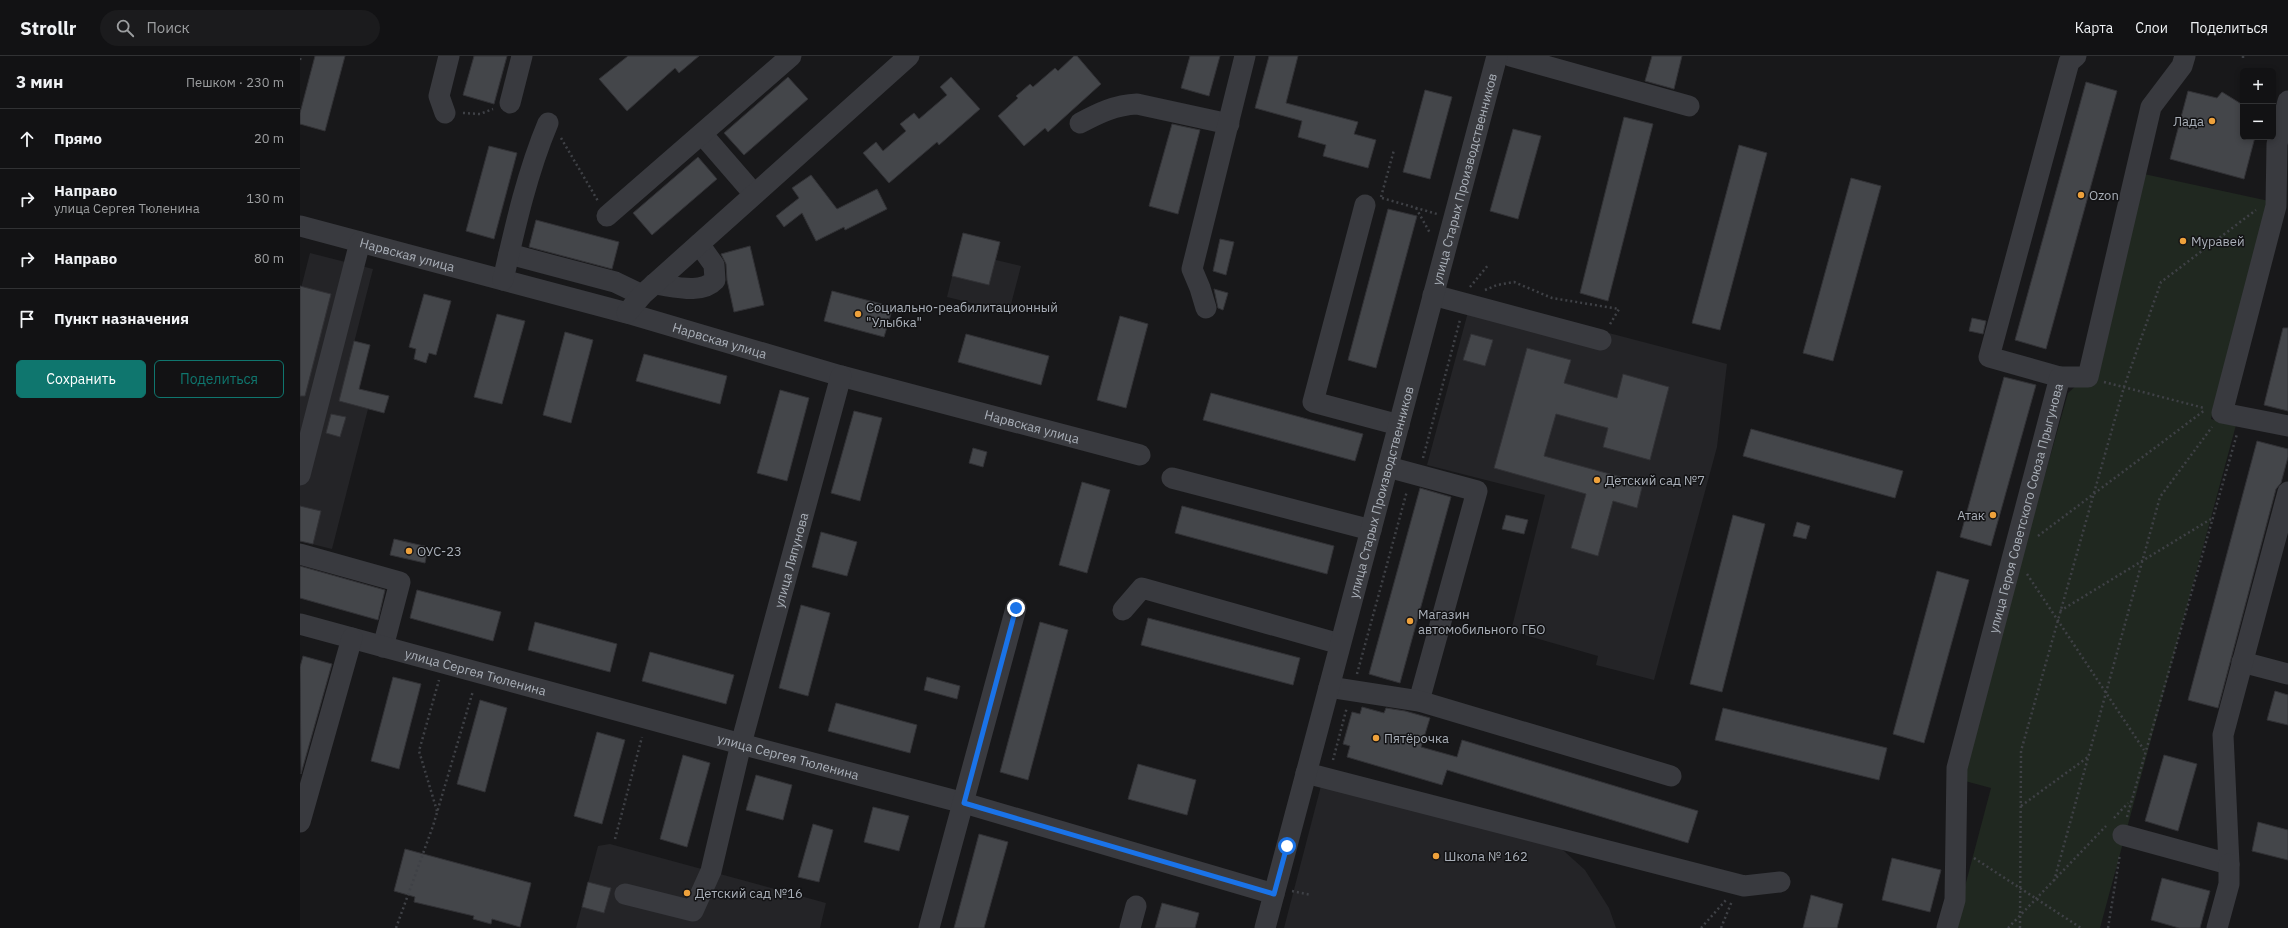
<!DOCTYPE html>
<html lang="ru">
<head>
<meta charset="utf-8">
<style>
  body { margin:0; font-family:"IBM Plex Sans",sans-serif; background:#1b1b1d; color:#f1f3f6 }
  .controls { position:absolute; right:12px; top:12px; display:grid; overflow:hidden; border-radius:6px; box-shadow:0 2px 6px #0003 }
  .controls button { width:36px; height:36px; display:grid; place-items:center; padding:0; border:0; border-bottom:1px solid #313234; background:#121214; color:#f1f3f6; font:20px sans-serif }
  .stop { position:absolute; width:12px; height:12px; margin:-9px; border:3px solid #1a73e8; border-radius:50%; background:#fff }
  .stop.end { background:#1a73e8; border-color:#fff; box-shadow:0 1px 4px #0008 }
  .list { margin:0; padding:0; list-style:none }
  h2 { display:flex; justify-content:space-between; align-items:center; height:52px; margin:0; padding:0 16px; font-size:17px }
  h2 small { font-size:13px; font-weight:400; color:#9c9ea0 }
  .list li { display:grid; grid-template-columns:26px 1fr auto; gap:12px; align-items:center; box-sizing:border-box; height:60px; padding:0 16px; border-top:1px solid #313234 }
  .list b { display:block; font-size:15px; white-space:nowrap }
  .list p { margin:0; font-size:13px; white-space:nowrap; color:#9c9ea0 }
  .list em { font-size:13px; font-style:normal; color:#9c9ea0 }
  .actions { display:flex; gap:8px; padding:12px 16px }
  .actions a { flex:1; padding:9px 0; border:1px solid #0f766e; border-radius:6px; text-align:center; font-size:14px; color:#0f766e }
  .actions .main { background:#0f766e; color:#fff }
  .icon { flex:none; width:22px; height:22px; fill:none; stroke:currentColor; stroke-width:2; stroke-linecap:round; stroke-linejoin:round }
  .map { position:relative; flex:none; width:1988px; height:872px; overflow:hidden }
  header { display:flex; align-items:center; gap:24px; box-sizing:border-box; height:56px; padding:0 20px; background:#121214; border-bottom:1px solid #313234 }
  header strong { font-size:19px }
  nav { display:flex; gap:22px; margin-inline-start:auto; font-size:14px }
  .search { width:280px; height:36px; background:#1b1b1d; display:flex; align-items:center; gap:10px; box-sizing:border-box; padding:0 14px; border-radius:22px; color:#9c9ea0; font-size:15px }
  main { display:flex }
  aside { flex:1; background:#121214 }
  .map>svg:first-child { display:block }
  .built { fill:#242427 }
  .green { fill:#202820 }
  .building { fill:#44464a; stroke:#323236 }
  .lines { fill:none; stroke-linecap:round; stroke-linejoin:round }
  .path { stroke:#3f4146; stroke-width:2.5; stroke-dasharray:2 3; stroke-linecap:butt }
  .minor { stroke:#393a3f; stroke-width:21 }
  .route { stroke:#1a73e8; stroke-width:5 }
  .poi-dot { fill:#eea13b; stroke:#131315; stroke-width:1.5 }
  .labels { text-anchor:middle; stroke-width:3; stroke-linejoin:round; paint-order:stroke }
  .poi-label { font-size:13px; fill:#aab0b9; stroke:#131315; text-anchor:start }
  .street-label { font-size:13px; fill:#aab0b9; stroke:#131315 }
</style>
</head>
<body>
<header>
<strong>Strollr</strong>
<div class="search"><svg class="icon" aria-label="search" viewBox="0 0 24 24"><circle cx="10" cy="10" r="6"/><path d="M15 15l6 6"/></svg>Поиск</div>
<nav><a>Карта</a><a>Слои</a><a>Поделиться</a></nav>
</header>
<main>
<aside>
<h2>3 мин<small>Пешком · 230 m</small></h2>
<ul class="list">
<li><svg class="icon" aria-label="ahead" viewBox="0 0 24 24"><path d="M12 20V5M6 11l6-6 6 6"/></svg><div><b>Прямо</b></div><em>20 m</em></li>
<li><svg class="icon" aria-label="right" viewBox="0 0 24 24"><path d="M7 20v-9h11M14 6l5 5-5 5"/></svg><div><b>Направо</b><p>улица Сергея Тюленина</p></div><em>130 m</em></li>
<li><svg class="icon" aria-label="right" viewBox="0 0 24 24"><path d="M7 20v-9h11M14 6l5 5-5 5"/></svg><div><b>Направо</b></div><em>80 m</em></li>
<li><svg class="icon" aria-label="arrive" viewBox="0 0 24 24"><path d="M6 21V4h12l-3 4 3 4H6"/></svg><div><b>Пункт назначения</b></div></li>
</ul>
<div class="actions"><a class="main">Сохранить</a><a>Поделиться</a></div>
</aside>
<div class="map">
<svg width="1988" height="872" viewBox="0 0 1988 872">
  <rect width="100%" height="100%" fill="#18181a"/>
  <path class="built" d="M663 177 700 186 696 204 721 210 709 256 647 241Z
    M10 197 73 213 39 345 68 353 32 493 0 485V236Z
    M1172 241 1427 308 1417 391 1354 624 1296 609 1298 600 1211 575 1245 439 1127 409Z
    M1022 726 1254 786 1285 814 1309 852 1316 872H984Z
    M310 788 526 847 520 872H276L298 790Z"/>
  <path class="green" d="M1844 118 1969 145 1911 363 1936 369 1800 872H1654L1691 732 1665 725 1662 714 1768 337 1779 327Z"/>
  <path class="building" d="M15 0H45L25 75 0 68V57Z
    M174 0H207L194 48 163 39Z
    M328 0H399L379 17 375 12 327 55 299 23Z
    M774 0H777L801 28 748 76 745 72 724 90 698 60 718 42 716 40 730 28 733 31 755 12 758 15Z
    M890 0H920L909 40 881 32Z
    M969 0H998L986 47 1058 66 1054 78 1076 84 1068 112 1023 100 1026 89 998 81 1002 65 955 52Z
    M1352 0H1382L1374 33 1345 25Z
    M488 21 508 43 444 99 424 77Z
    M651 21 680 53 639 89 637 86 589 127 563 97 576 86 583 95 606 75 600 68 614 57 619 63 647 39 640 31Z
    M1786 26 1817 35 1746 293 1715 284Z
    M1125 34 1152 41 1130 123 1103 116Z
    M1888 35 1917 42 1922 36 1943 49V81H1955L1944 123 1870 103Z
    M1324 61 1353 68 1308 245 1280 237Z
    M872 68 900 74 878 158 849 150Z
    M1213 73 1241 80 1218 163 1190 155Z
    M1439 89 1467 97 1420 274 1392 267Z
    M189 90 217 97 194 183 166 175Z
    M398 101 417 123 352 179 333 157Z
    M511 119 537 153 577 133 587 153 545 174 544 171 516 185 502 157 484 171 476 160 499 142 492 132Z
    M1551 122 1581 130 1533 305 1503 297Z
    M1088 153 1117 160 1076 312 1048 304Z
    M236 164 319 186 312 213 229 191Z
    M663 177 700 186 689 229 652 220Z
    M920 183 934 186 926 219 913 215Z
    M450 190 464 249 434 256 427 224 426 208 421 198Z
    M0 230 31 238 5 340H0Z
    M914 233 928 237 923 254 918 252Z
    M532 235 593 251 584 281 524 265Z
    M124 238 151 245 136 299 129 297 126 307 114 303 116 293 109 291Z
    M197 258 225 265 202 348 174 341Z
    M820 260 848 268 826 352 797 344Z
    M1672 262 1686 265 1683 278 1669 275Z
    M1983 272H1988V355L1964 349Z
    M265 276 293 284 271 367 243 359Z
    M666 278 749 300 741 329 658 306Z
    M1171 278 1193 284 1185 310 1163 304Z
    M54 285 70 289 59 333 89 340 84 357 39 345Z
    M1227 292 1271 304 1264 327 1317 342 1323 318 1369 331 1350 404 1303 391 1308 372 1256 358 1244 400 1343 427 1337 452 1313 445 1298 500 1271 492 1286 438 1194 412Z
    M344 298 427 320 420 348 336 325Z
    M1704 321 1736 329 1691 490 1660 481Z
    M480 334 509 342 487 425 457 417Z
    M911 337 1063 378 1055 405 903 364Z
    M554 355 582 362 560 445 531 437Z
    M31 358 46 361 40 381 26 377Z
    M1451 373 1603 415 1595 442 1443 400Z
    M1957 385 1988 393V401L1981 427 1976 433 1918 652 1888 644Z
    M673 392 687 396 683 411 669 407Z
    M782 426 810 434 787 517 759 509Z
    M1120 432 1151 441 1100 627 1069 618Z
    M0 450 21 455 13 488 0 485Z
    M882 450 1034 490 1027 518 875 477Z
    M1206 459 1228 464 1224 478 1202 473Z
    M1433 459 1465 468 1422 636 1390 628Z
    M1497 466 1510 470 1506 483 1493 480Z
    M521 476 557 486 547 520 512 511Z
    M94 483 128 491 125 507 90 499Z
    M0 510 85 534 78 564 0 542Z
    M1637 515 1669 524 1624 687 1593 678Z
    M117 534 201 556 193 585 110 562Z
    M501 549 530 557 508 640 479 632Z
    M848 562 1000 602 993 629 841 589Z
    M235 566 317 588 310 616 228 594Z
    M740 566 768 574 728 724 700 716Z
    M350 596 434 619 426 648 342 625Z
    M3 600 32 608 1 718 0 611Z
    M93 621 121 628 99 713 71 705Z
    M627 621 660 630 657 643 624 634Z
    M1975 635 1988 639V669L1967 664Z
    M180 644 207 652 185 736 157 728Z
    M536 647 617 669 610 697 528 675Z
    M1062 651 1084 657 1086 652 1105 655 1130 662 1121 691 1157 701 1162 684 1398 755 1388 787 1147 714 1142 729 1047 701 1050 690 1043 688 1052 656 1060 658Z
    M1423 652 1587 692 1579 724 1415 684Z
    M297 676 325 684 302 768 274 760Z
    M383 699 410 707 387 791 360 783Z
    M1864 699 1897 708 1878 775 1845 765Z
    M838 708 896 724 887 759 828 743Z
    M456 719 492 729 483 764 446 754Z
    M573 751 609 760 599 795 564 786Z
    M1958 766 1988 774V804L1952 795Z
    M513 768 533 774 519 826 498 821Z
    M679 778 708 786 684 872H654Z
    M105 793 231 827 220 871 192 863 191 868 173 863 174 860 114 846 115 841 94 835Z
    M1592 802 1641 814 1630 856 1582 844Z
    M1862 822 1910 835 1900 872H1879L1851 864Z
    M288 826 311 832 304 857 282 851Z
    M1511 839 1543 848 1537 872H1503Z
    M862 847 899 857 895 872H855Z"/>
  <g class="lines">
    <path class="path" d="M1943 2V0
      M0 4 1 0
      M163 57 180 58 193 53
      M261 82 298 145
      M1081 141 1094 94
      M1082 142 1137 158
      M1116 152 1130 177
      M1170 231 1189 208
      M1185 234 1197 229 1214 226 1252 242 1319 253 1309 270
      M1804 326 1904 352
      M1123 402 1160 264
      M1738 480 1905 354
      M1727 518 1844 694
      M1760 555 1911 463
      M1057 618 1107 435
      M1033 704 1047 651
      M1721 750 1788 701
      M137 755 119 695 139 624
      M1827 761 1937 378
      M1814 762 1828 747
      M315 783 342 681
      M1674 802 1781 872
      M1754 825 1860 441 1912 371
      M992 835 1011 839
      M96 872 133 770 173 635
      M1401 872 1426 844
      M1421 872 1432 845
      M1708 872 1806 770
      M1720 872 1721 695 1824 331 1861 226 1956 154
      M1808 872 1820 798"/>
    <g class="minor">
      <path d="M1210 0 1389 50"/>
      <path d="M1988 45 1977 88 1976 150 1922 357 1988 370"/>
      <path d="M210 47 222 0"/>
      <path d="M145 57 139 40 149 0"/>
      <path d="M780 67C799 57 815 49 837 48L929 68"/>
      <path d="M402 78 454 138"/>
      <path d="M1065 149 1013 346 1099 369"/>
      <path d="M307 160 491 0"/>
      <path id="s1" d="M0 170 327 257 541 320 840 399"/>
      <path d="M209 198 315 226 342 239"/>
      <path d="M203 224C215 171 227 117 248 67"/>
      <path d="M354 228C373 230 401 239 415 224L414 209 399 188"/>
      <path d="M1133 239 1301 284"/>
      <path d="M906 252 900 232 892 213 945 0"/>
      <path d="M327 257 342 239 609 0"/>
      <path d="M1760 321 1689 301 1769 6 1776 0"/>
      <path d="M1088 411 1177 435 1119 645"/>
      <path d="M0 419 60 186"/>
      <path d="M872 422 1071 474"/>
      <path d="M0 498 100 526 83 591"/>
      <path d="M823 554 842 532 1040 588"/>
      <path id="s2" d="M0 568 441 688 664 747 974 838"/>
      <path d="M1942 606 1988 618"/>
      <path d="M1029 631 1119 645 1371 720"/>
      <path d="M1006 717 1444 830 1480 826"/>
      <path d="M0 766 52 582"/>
      <path d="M1823 779 1929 808 1923 679 1988 436"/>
      <path id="s3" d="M325 838 393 855 411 815 441 688 541 320"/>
      <path d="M629 872 716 552"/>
      <path d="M830 872 836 850"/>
      <path id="s4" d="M965 872 1197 0"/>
      <path id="s5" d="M1647 872 1655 844 1657 712 1760 321H1788L1851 51 1882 10 1885 0"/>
      <path d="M1917 872 1929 828V808"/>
    </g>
  </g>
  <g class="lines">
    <path class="route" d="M716 552 664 747 974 838 987 790"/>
  </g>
  <g class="poi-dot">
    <circle cx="1912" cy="65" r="4"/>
    <circle cx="1781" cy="139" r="4"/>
    <circle cx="1883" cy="185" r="4"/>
    <circle cx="558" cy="258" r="4"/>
    <circle cx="1297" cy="424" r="4"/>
    <circle cx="1693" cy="459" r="4"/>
    <circle cx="109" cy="495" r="4"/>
    <circle cx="1110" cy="565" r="4"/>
    <circle cx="1076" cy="682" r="4"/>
    <circle cx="1136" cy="800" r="4"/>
    <circle cx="387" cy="837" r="4"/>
  </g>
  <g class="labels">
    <g class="poi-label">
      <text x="1904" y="70" text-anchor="end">Лада</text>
      <text x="1789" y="144">Ozon</text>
      <text x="1891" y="190">Муравей</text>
      <text x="566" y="256">Социально-реабилитационный<tspan x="566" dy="15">"Улыбка"</tspan></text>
      <text x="1305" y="429">Детский сад №7</text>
      <text x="1685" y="464" text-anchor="end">Атак</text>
      <text x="117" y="500">ОУС-23</text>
      <text x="1118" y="563">Магазин<tspan x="1118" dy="15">автомобильного ГБО</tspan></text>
      <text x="1084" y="687">Пятёрочка</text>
      <text x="1144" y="805">Школа № 162</text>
      <text x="395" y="842">Детский сад №16</text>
    </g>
    <g class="street-label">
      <text dy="5" stroke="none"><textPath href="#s4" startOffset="775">улица Старых Производственников</textPath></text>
      <text dy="5" stroke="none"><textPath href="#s1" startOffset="111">Нарвская улица</textPath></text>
      <text dy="5" stroke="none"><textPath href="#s1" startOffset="435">Нарвская улица</textPath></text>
      <text dy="5" stroke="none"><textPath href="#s1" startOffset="759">Нарвская улица</textPath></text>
      <text dy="5" stroke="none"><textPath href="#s4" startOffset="451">улица Старых Производственников</textPath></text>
      <text dy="5" stroke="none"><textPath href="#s5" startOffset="430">улица Героя Советского Союза Прыгунова</textPath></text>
      <text dy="5" stroke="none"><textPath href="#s3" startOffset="435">улица Ляпунова</textPath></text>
      <text dy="5" stroke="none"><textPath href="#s2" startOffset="182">улица Сергея Тюленина</textPath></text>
      <text dy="5" stroke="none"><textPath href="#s2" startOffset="506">улица Сергея Тюленина</textPath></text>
    </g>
  </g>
</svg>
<div class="controls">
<button>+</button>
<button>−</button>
</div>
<div class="stop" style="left:987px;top:790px"></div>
<div class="stop end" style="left:716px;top:552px"></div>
</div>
</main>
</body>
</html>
